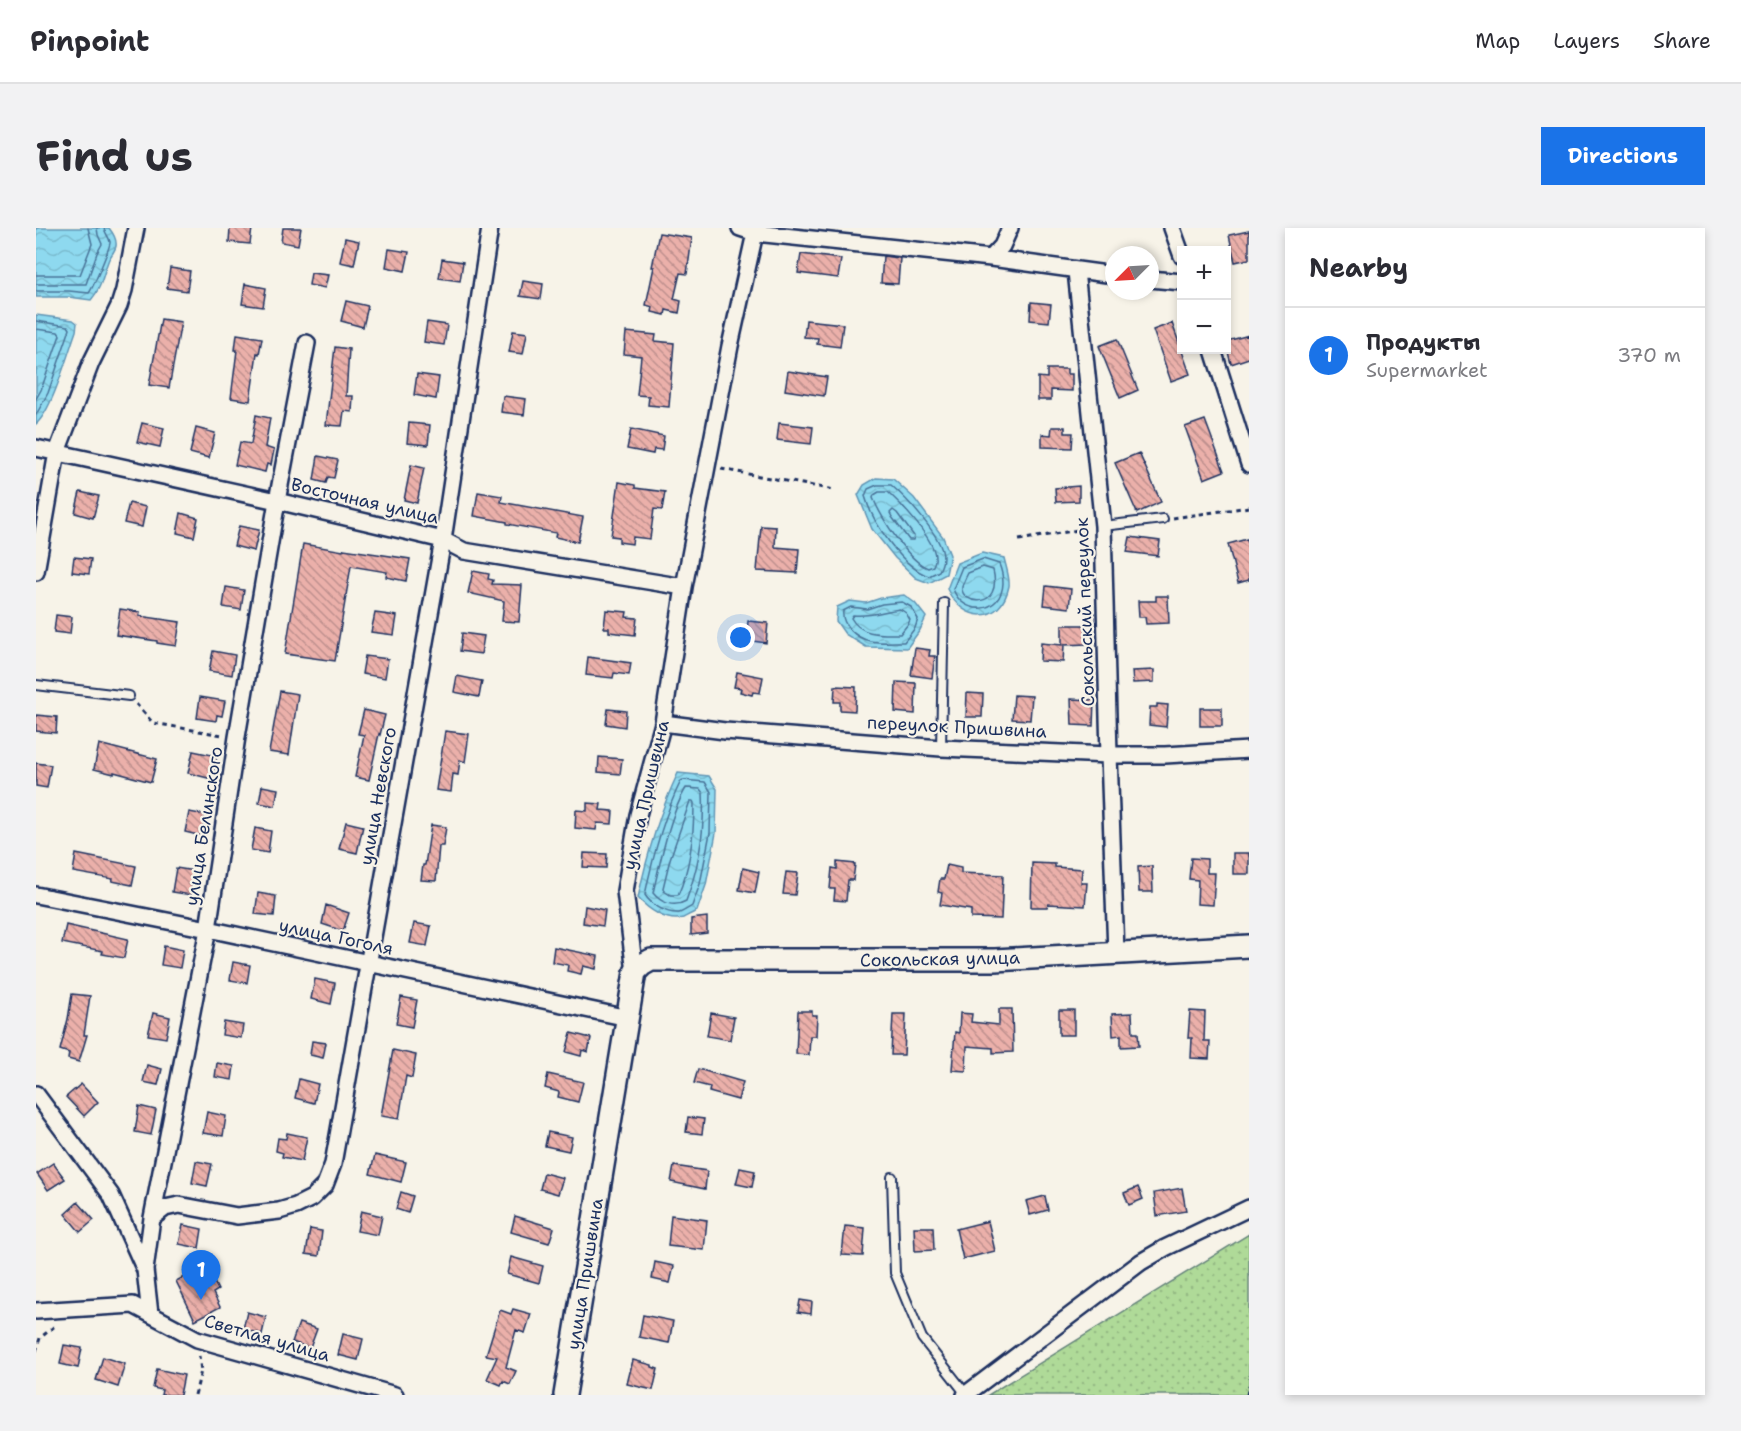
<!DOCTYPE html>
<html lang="en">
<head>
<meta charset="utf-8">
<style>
  body { margin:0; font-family:"Shantell Sans",sans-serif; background:#f2f2f3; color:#2b2b33 }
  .controls { position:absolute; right:18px; top:18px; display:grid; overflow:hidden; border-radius:0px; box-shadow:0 3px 9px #0003 }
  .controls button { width:54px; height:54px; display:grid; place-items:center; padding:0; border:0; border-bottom:2px solid #e1e1e2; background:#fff; color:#2b2b33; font:30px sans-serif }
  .compass { position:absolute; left:1069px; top:18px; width:54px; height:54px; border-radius:50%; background:#fff; box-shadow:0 3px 9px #0003; rotate:246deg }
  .you { position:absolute; left:705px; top:410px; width:21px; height:21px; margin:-15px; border:4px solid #fff; border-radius:50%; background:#1a73e8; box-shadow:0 0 0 9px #1a73e833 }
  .badge { display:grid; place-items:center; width:39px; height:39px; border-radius:50%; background:#1a73e8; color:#fff; font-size:20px; font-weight:700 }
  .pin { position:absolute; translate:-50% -50px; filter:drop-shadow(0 2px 3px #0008) }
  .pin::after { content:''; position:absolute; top:32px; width:21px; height:18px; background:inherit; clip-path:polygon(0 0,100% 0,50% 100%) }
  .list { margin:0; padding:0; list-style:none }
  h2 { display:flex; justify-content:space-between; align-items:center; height:78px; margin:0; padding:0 24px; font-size:26px }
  h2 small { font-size:20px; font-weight:400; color:#7c7c81 }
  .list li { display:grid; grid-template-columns:39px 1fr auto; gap:18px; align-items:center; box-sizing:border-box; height:96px; padding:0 24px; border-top:2px solid #e1e1e2 }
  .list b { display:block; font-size:22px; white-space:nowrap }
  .list p { margin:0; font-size:20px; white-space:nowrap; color:#7c7c81 }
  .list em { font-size:20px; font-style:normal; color:#7c7c81 }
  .map { position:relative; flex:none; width:1213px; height:1167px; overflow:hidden; border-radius:0px }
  header { display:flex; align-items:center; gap:36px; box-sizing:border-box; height:84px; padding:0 30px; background:#fff; border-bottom:2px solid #e1e1e2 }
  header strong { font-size:28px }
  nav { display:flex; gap:33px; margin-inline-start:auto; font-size:21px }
  .intro { display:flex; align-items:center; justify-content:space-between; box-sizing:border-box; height:144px; padding:0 36px }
  h1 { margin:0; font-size:42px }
  .button { padding:15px 27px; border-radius:0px; background:#1a73e8; color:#fff; font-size:21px; font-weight:700 }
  main { display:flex; gap:36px; padding:0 36px }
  aside { flex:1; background:#fff; border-radius:0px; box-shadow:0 3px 9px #0003 }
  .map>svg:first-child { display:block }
  .park { fill:url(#park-dots); stroke:#65847b; stroke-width:1.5 }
  .water { fill:url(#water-waves); stroke:#6095b5; stroke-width:1.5 }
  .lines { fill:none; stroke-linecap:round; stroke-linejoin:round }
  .shore { stroke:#497398; stroke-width:1.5 }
  .building { fill:url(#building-back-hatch); stroke:#1b2f5e; stroke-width:1.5 }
  .lane-casing { stroke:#1b2f5e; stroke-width:12 }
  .street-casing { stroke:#1b2f5e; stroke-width:20 }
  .secondary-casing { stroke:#1b2f5e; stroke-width:26 }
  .path { stroke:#1b2f5e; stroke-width:3; stroke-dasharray:4.5 4.5; stroke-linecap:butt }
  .lane { stroke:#f7f3e8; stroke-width:8 }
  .street { stroke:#f7f3e8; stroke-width:15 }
  .secondary { stroke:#f7f3e8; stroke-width:21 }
  .labels { text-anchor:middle; stroke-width:4.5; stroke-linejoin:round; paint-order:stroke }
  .street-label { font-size:18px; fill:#1b2f5e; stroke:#f7f3e8 }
</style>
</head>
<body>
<header>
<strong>Pinpoint</strong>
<nav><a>Map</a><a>Layers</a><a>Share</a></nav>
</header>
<div class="intro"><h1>Find us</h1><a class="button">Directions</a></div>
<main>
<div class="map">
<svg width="1213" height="1167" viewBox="0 0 1213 1167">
  <defs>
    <pattern id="park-dots" width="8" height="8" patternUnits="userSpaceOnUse" patternTransform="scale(1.5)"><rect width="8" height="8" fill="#afda98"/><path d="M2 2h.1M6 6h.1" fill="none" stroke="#96bb85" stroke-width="1.8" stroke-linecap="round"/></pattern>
    <pattern id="water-waves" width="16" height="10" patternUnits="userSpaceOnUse" patternTransform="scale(1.5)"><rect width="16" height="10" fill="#8ed9ef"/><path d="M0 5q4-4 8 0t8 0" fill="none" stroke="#7abbcf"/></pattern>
    <pattern id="building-back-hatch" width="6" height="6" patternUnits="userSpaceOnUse" patternTransform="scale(1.5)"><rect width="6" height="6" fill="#ebb0aa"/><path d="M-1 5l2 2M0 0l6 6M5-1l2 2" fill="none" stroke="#be908e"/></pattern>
  </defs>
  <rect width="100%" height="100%" fill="#f7f3e8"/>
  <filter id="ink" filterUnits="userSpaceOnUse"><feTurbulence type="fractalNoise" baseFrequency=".0167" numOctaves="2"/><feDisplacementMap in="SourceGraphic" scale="12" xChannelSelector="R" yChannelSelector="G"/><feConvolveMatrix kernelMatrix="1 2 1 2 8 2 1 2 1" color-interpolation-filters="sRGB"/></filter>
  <g filter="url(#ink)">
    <path class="park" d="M1213 1006V1167H952Z"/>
    <path class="water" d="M0 0H73C77 5 81 11 80 18 79 23 75 27 73 31 67 45 66 60 55 72L33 69H0Z
      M0 87 37 92 41 95 40 103C32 125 16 183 0 196Z
      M840 250 857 251 878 270 907 309 914 327 910 346 893 355 880 350 859 330 836 301 822 267 828 257Z
      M946 325 968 330C970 339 974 350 973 358 965 397 927 395 911 361L921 335Z
      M868 367 879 375 890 389 884 402 871 420 830 419 809 406 800 393 801 379 814 373 830 375 845 370Z
      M642 545 673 548 681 561 680 605 670 657 661 683C656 685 651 688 647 690 631 695 612 681 602 670 611 627 623 585 642 545Z"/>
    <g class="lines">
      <path class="shore" d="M0 47H44L56 16 52 0
        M0 56H50L61 25 66 16 62 7 61 0
        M0 63H33L53 65C57 60 75 17 74 14 73 8 69 6 68 0
        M0 93 32 98 34 101 12 165 0 187
        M0 101 22 104 24 107 5 162 0 171
        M841 257H855C870 270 907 309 907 329 907 334 905 339 903 343L893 348C867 340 836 294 829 268L832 261Z
        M843 264H852C865 276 899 312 899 329 900 332 898 335 897 338L892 340C872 333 845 289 837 270L838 267Z
        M857 282 861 285 878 308 877 312H873L856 289 854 285Z
        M947 331 963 336C965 341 967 349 967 355 966 386 927 389 917 361L926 339Z
        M947 339 957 342C967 383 924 377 926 359 927 355 930 349 932 345Z
        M866 374 875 379 882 391 879 400 868 414C857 414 844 415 834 413 820 410 805 397 807 383L815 379 831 381 846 376Z
        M864 381 870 385 874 392 872 396 864 406C846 406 825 408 815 390L817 387C835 389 847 383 864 381Z
        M647 552 669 554 675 564 674 605 664 656 656 678C653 680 647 684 643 685 631 686 615 677 609 667 617 628 627 589 645 553Z
        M650 560 664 561 667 565C669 601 663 638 650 673 638 680 625 675 617 665 624 634 634 586 650 560Z
        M654 573H657L658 575C658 606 655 638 642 667H634L628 663 627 660 634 631Z"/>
    </g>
    <path class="building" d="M194 0H216L214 16 193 14Z
      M247 0H265L262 17 245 14Z
      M1213 3V31L1199 34 1193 7Z
      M623 5 656 10 651 46 644 45 638 71 645 73 643 85 630 82 629 87 616 84 617 79 610 77 618 39H616Z
      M309 10 323 13 318 37 304 34Z
      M353 21 373 24 369 43 350 39Z
      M765 26 805 31 802 50 762 45Z
      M847 28 864 30 862 56 845 55Z
      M406 31 427 34 424 53 403 50Z
      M134 40 154 43 151 63 131 60Z
      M275 45 292 47 289 60 273 57Z
      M487 53 507 56 505 71 484 68Z
      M209 56 230 60 227 79 206 76Z
      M310 73 332 78 327 99 305 93Z
      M995 74 1015 76 1013 94 994 92Z
      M125 91 145 94 133 160 113 157Z
      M770 92 807 96 804 119 781 116 782 110 768 109Z
      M391 94 411 97 408 117 388 114Z
      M1136 95 1154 146 1135 153 1117 102Z
      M477 103 491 105 487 126 473 124Z
      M590 104 620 107 619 113 638 115 633 179 612 177 613 168 601 167 605 128 588 126Z
      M201 106 226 110 223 126 221 125 214 173 195 170 201 122H199Z
      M1213 107V130L1195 136 1191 120V113Z
      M1081 111 1102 162 1084 170 1063 118Z
      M299 119 313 121 310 168H317L316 184 308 183 306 198 290 197Z
      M1011 141H1031V146H1036V163L1015 162V172H1002V149L1011 150Z
      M752 143 791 149 788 168 749 162Z
      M381 146 403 149 400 171 378 167Z
      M467 168 490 171 488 187 465 184Z
      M220 187 234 190 229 219 238 222 235 237 231 236 229 244 199 237 204 214 215 216Z
      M1169 192 1188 243 1168 251 1149 199Z
      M106 195 128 200 124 219 101 214Z
      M373 195 394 197 392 217 371 215Z
      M743 195 777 199 775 216 741 212Z
      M1016 199H1029V205H1037L1036 220 1006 219V206L1015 207Z
      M160 200 179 205 173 230 154 225Z
      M595 201 628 208 626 222 618 221 617 226 591 221Z
      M1103 225 1125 274 1101 285 1079 235Z
      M282 228 302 232 298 250 292 249 290 255 278 252Z
      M375 237 388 240 381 275 368 272Z
      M583 254 599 257V260L629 264 626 282 618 281 614 311 597 309 596 316 583 314V309L575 308Z
      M1043 258V273L1020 274 1019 260Z
      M44 264 63 268 57 290 39 285Z
      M442 264 466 268 465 274 547 289 542 314 519 309 520 305 471 296V294L438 288Z
      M93 275 110 279 106 299 88 295Z
      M145 285 162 290 158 309 141 305Z
      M203 298 223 302 218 323 198 318Z
      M725 298 740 299 739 319 763 321 761 345 721 343Z
      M1094 309 1124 313 1122 328 1091 324Z
      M1211 311 1213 321V352L1202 355 1192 316Z
      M267 316 307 323 308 321 374 331 370 353 350 349 351 344 315 338 299 433 249 426Z
      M38 329 55 331 53 346 36 344Z
      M437 343 453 346 452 351 457 352 456 356 486 357 483 394 466 393 468 373 432 365Z
      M1010 358 1035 361 1033 380 1008 377Z
      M190 359 208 362 205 382 187 379Z
      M1120 368H1132L1133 395 1110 396 1109 389H1103L1102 373H1120Z
      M84 381 104 384 103 388 144 394 140 418 121 415V413L80 407Z
      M570 382 591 384 590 389 601 390 599 407 573 404V400H568Z
      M339 385 361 388 358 407 335 404Z
      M20 387 36 389 34 406 18 404Z
      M712 393 732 395 730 415 710 412Z
      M1026 397H1050V416L1028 417 1027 434 1004 433 1005 415 1026 417Z
      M426 405 448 408 445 426 424 423Z
      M879 420 894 422 893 428H899L896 450 875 447Z
      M177 423 199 427 196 447 173 443Z
      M329 428 352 431 349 450 326 446Z
      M552 429 595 435 593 447 578 445 577 450 550 447Z
      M1118 442V454L1097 455 1096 443Z
      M701 444 727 449 724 465 717 464 716 467 704 464 705 460 698 459Z
      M421 448 446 453 443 469 418 464Z
      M860 454 880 455 879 486 859 484Z
      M799 458 820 459 819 483 804 482V474H798Z
      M244 463 262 466 253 527 233 524Z
      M931 465 947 466 946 489H930Z
      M978 467 996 468 994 492 976 491Z
      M164 469 189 473 186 488 181 487 180 493 161 490Z
      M1035 471 1058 472 1057 498 1036 497Z
      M1121 476 1132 477 1130 499 1113 497 1114 479H1121Z
      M1164 480H1186V498H1164Z
      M572 481 590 483 589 499 570 496Z
      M328 482 349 487 344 507 343 506 333 552 319 549 328 507 322 506Z
      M0 487 21 489 20 505 0 503Z
      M409 503 433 506 429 534 424 532 422 547 417 546 415 564 400 562Z
      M63 516 121 531 115 554 78 544V546L58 541Z
      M157 523 181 528 176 551 152 545Z
      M563 529 586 531 584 546 562 544Z
      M0 535 15 537 11 560 0 558Z
      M226 558 242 561 239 578 223 575Z
      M551 575 565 576 564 582 577 583 576 596 561 595 560 602 539 600 540 582 551 583Z
      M153 584 170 587 166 608 149 604Z
      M310 594 327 598 321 625 303 621Z
      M395 597 410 599 407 618H403L400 653 385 652 387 637H389Z
      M219 600 235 603 232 625 215 622Z
      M548 625 571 626 570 640 547 639Z
      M1197 625H1213V646H1197Z
      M40 626 100 638 96 657 76 653 77 651 37 644Z
      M1155 630 1171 631V645H1179L1177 677 1161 676 1162 652 1153 651Z
      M801 634 819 636 817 652H812L810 673 798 672 799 661H794L796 640 801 641Z
      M996 635 1019 636V639L1046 641 1045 655H1051L1049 678 1012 676 1011 679H995Z
      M911 637 925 640V645L967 647 965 691 935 690V682L904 677 906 665 902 664 904 651H908Z
      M1116 638 1117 664H1103L1102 639Z
      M140 640 159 643 155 667 136 664Z
      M707 640 723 644 719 665 703 662Z
      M750 644 762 645 759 667 747 666Z
      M222 665 240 668 238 688 219 686Z
      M290 677 313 685 307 703 286 696Z
      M549 678 569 682 567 698 547 695Z
      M671 689V705L655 707V691Z
      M378 695 395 698 391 718 374 715Z
      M30 697 92 711 88 730 66 726 67 723 26 715Z
      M128 718 147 722 144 740 125 737Z
      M518 719 562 728 560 741 547 738 545 746 531 743 532 737 516 734Z
      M197 734 214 737 211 755 194 752Z
      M279 751 299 755 295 776 275 771Z
      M36 766 54 768 48 807H51L43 834 32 831 33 825 24 822 32 791Z
      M365 769 381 772 376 799 360 796Z
      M963 781H976L977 824 957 825V820L931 818 930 843 916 842 919 804 923 805 924 785 936 786 935 794 963 797Z
      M1023 782H1038V807H1023Z
      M762 783H776V787H781L780 808H774L773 827 760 826Z
      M1154 783 1169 784 1168 813H1174L1173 831 1155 830 1156 810H1152Z
      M117 785 134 789 130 810 112 807Z
      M675 785 698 789 694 812 671 808Z
      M1096 785 1097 805H1102L1103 818 1085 819V807L1077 808 1076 786Z
      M857 786H870L868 827H855Z
      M188 794 207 797 205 810 186 807Z
      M535 805 555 810 552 824 546 822 545 828 530 824Z
      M276 813 290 815 287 830 274 827Z
      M357 822 380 827 376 850 370 848 363 891 345 888Z
      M181 835 198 838 196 852 179 849Z
      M111 837 126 841 122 857 107 854Z
      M662 841 707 854 702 872 673 864 674 859 658 855Z
      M512 846 547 854 542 874 522 869 523 864 509 860Z
      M263 851 282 856 278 875 259 870Z
      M45 856 62 874 48 888 30 869Z
      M103 878 120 882 115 907 99 904Z
      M171 884 190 888 187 908 167 905Z
      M652 889 668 891 666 906 650 904Z
      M512 904 536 909 533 923 509 918Z
      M251 905 271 909 266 933 246 929 247 925 240 923 242 910 250 911Z
      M339 927 370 934 365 954 334 946Z
      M160 933 176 936 171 958 156 955Z
      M17 935 29 951 12 962 1 946Z
      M638 938 671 943 669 961 635 954Z
      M704 940 719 943 716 959 700 956Z
      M508 945 527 950 522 966 504 961Z
      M1102 959 1107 971 1093 977 1088 965Z
      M1146 960 1150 983 1121 988 1118 965Z
      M365 964 377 968 372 985 360 981Z
      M1009 968 1012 982 994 987 990 973Z
      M42 974 58 992 44 1004 29 986Z
      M325 983 346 988 342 1007 321 1003Z
      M635 987 671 992 668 1022 632 1018Z
      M479 988 518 1000 513 1015 475 1004Z
      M952 993 959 1023 927 1031 920 1001Z
      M147 997 166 1001 163 1020 143 1016Z
      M809 998 829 1000 827 1028 806 1027Z
      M878 999H897L898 1022 879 1023Z
      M274 1001 286 1003 283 1028 270 1026Z
      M475 1029 507 1038 503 1055 471 1046Z
      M619 1034 638 1038 634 1055 616 1051Z
      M163 1041 169 1054 176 1050 182 1062 177 1065 184 1079 159 1092 140 1053Z
      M764 1072 776 1074 775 1086 762 1084Z
      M477 1081 495 1086 489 1105 480 1102 470 1139 480 1143 474 1156 467 1153 465 1157 451 1151 461 1129 450 1127 464 1082 475 1086Z
      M211 1084 230 1089 226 1106 207 1101Z
      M607 1087 637 1093 633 1115 603 1109Z
      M263 1095 281 1101 274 1120 256 1114Z
      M307 1106 327 1111 322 1132 302 1127Z
      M28 1117 46 1120 42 1140 24 1136Z
      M67 1129 89 1136 82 1159 60 1152Z
      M597 1132 616 1137V1139L622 1141 617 1162 591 1156Z
      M121 1141 148 1147 144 1167H125L126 1162 117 1160Z"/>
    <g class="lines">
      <defs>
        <path id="lane" d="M1067 298 1127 291
          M0 457 93 468
          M905 520 908 375
          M856 949 859 1045 886 1110 930 1166"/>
        <path id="street" d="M704 0 719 5 955 30 1078 47
          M1136 0 1146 28
          M955 30 966 18 974 0
          M1040 43 1067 298 1073 527 1080 725
          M1114 51 1146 54
          M1177 122 1213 236
          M0 220 241 273 407 312 428 323 648 359
          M0 344 21 224 55 135 83 78 88 62 100 0
          M627 495 689 503 905 520 1073 527H1129L1213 522
          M0 667 172 701 592 790
          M599 744 589 663 602 587 627 495 648 359 694 118 719 5
          M0 866 75 967 109 1042
          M116 990 129 980 143 977 201 988 243 983 260 978 276 970 289 957 297 936 407 312 454 0
          M0 1083 97 1077 161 1111 359 1167
          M114 1086 109 1042 116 990 172 701 201 509 241 273 271 115
          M929 1167 1105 1034 1129 1020 1213 980"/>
        <path id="secondary" d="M529 1167 599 744 606 737 615 732H959L1213 718"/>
      </defs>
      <use href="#lane" class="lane-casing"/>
      <use href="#street" class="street-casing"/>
      <use href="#secondary" class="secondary-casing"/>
      <path class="path" d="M685 241 799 262
        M1137 290 1213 279
        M983 312 1054 300
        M100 476 117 495 186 507
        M0 1123 4 1110 20 1097
        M159 1167 165 1143 163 1128
        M1211 1167 1213 1157"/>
      <use href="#lane" class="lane"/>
      <use href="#street" class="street"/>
      <use href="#secondary" class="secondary"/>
    </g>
  </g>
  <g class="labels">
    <g class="street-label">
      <text transform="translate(329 273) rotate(13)" y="6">Восточная улица</text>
      <text transform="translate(1049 384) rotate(-92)" y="6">Сокольский переулок</text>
      <text transform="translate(921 499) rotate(3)" y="6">переулок Пришвина</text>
      <text transform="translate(610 567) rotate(-77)" y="6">улица Пришвина</text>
      <text transform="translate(342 568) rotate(-80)" y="6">улица Невского</text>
      <text transform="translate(168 598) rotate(-81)" y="6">улица Белинского</text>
      <text transform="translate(300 709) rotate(12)" y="6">улица Гоголя</text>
      <text transform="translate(904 731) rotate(-1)" y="6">Сокольская улица</text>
      <text transform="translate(549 1046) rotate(-81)" y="6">улица Пришвина</text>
      <text transform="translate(231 1110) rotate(16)" y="6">Светлая улица</text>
    </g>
  </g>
</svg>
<div class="controls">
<button>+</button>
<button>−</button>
</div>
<svg class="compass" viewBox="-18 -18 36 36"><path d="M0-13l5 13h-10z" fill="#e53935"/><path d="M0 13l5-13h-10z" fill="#7c7c81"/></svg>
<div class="you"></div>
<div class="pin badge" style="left:165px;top:1072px">1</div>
</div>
<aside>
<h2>Nearby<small></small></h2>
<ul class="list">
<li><span class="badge">1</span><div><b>Продукты</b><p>Supermarket</p></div><em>370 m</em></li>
</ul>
</aside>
</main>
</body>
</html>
